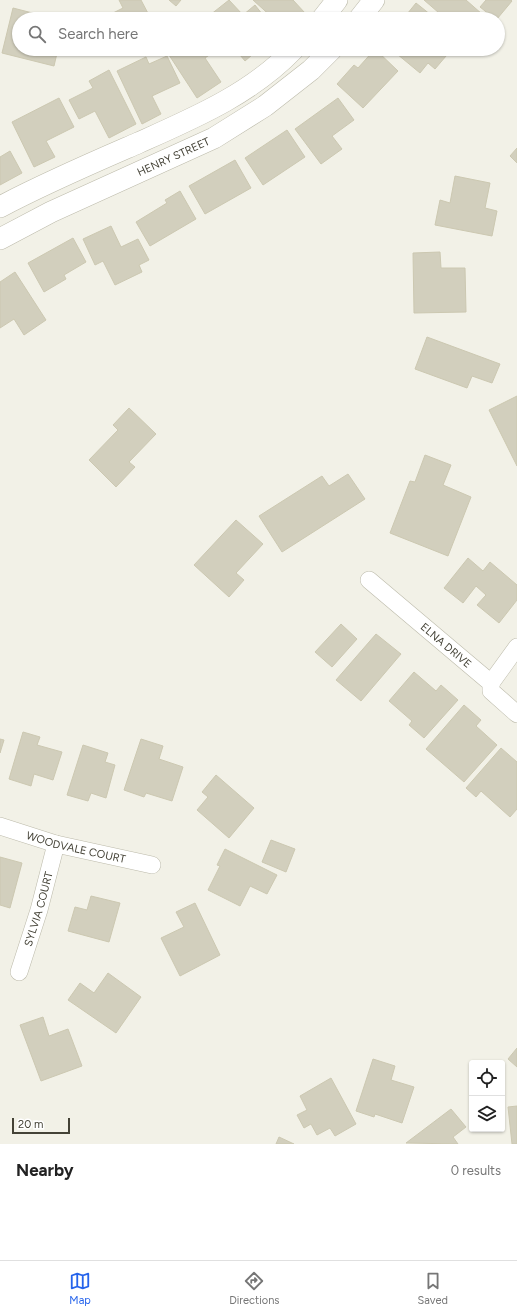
<!DOCTYPE html>
<html lang="en">
<head>
<meta charset="utf-8">
<style>
  body { margin:0; font-family:Figtree,sans-serif; background:#f2f2f2; color:#222 }
  .controls { position:absolute; right:12px; bottom:12px; display:grid; overflow:hidden; border-radius:4px; box-shadow:0 1px 3px #0004 }
  .controls button { width:36px; height:36px; display:grid; place-items:center; padding:0; border:0; border-bottom:1px solid #e0e0e0; background:#fff; color:#222; font:20px sans-serif }
  .scale { position:absolute; left:12px; bottom:10px; width:58px; box-sizing:border-box; padding-left:4px; border:2px solid #444236; border-top:0; font-size:11px; line-height:14px; white-space:nowrap; color:#444236; -webkit-text-stroke:3px #fff; paint-order:stroke }
  .list { margin:0; padding:0; list-style:none }
  h2 { display:flex; justify-content:space-between; align-items:center; height:52px; margin:0; padding:0 16px; font-size:17px }
  h2 small { font-size:13px; font-weight:400; color:#767676 }
  .icon { flex:none; width:22px; height:22px; fill:none; stroke:currentColor; stroke-width:2; stroke-linecap:round; stroke-linejoin:round }
  .map { position:relative; flex:none; width:517px; height:1144px; overflow:hidden }
  .search { position:absolute; background:#fff; box-shadow:0 1px 3px #0004; left:12px; right:12px; top:12px; height:44px; display:flex; align-items:center; gap:10px; box-sizing:border-box; padding:0 14px; border-radius:22px; color:#767676; font-size:15px }
  .sheet { height:116px; background:#fff }
  nav { display:flex; justify-content:space-around; align-items:center; box-sizing:border-box; height:56px; border-top:1px solid #e0e0e0; background:#fff; font-size:11px; color:#767676 }
  nav a { display:grid; justify-items:center; gap:2px }
  nav .on { color:#2563eb }
  .map>svg:first-child { display:block }
  .building { fill:#d2cfbd; stroke:#ccc8b1 }
  .lines { fill:none; stroke-linecap:round; stroke-linejoin:round }
  .minor-casing { stroke:#bcbaaa; stroke-width:18 }
  .tertiary-casing { stroke:#bcbaaa; stroke-width:22 }
  .minor { stroke:#fff; stroke-width:17 }
  .tertiary { stroke:#fff; stroke-width:21 }
  .labels { text-anchor:middle; stroke-width:3.5; stroke-linejoin:round; paint-order:stroke }
  .street-label { font-size:11px; fill:#444236; stroke:#fff }
</style>
</head>
<body>
<div class="map">
<svg width="517" height="1144" viewBox="0 0 517 1144">
  <rect width="100%" height="100%" fill="#f2f1e7"/>
  <path class="building" d="M119 0H141L151 19H101L123 8Z
    M169 0H181L176 6Z
    M229 0 243 15 255 5 266 19H213L210 15Z
    M253 0H293L305 13 300 19H274Z
    M424 0H466L482 14 477 19H446Z
    M486 0H511L512 1 497 19H495L480 7Z
    M416 3 436 19H403Z
    M13 8 56 19H19V49H58L54 66 2 53Z
    M178 49H218L205 58 221 82 197 98 169 55Z
    M235 49H259L245 61Z
    M375 49 398 71 363 108 337 84 354 65 358 68Z
    M401 49H452L435 69 428 63 420 73 397 54Z
    M167 56 180 83 152 96 161 114 142 124 117 71 146 57 149 64Z
    M109 70 136 124 109 138 95 111 79 119 69 100 93 88 89 81Z
    M59 98 74 127 46 141 55 157 34 167 12 122Z
    M338 98 354 120 332 136 342 149 321 164 295 129Z
    M287 130 305 157 263 185 245 158Z
    M517 148V163L510 156Z
    M10 151 22 173 0 185V157Z
    M235 160 251 188 205 214 189 186Z
    M455 176 490 183 485 208 497 211 492 236 435 225 440 200 450 203Z
    M180 191 196 219 150 246 136 222 167 203 165 200Z
    M111 226 121 247 138 239 149 260 139 265 142 272 115 285 103 261 95 265 83 239Z
    M73 238 86 262 64 275 66 279 44 292 28 263Z
    M440 252 441 268H465L466 312 414 313 413 253Z
    M15 272 46 320 24 335 14 319 0 328V282Z
    M427 337 500 364 492 383 472 376 467 388 415 369Z
    M517 396V466L489 410Z
    M129 408 156 434 129 462 135 467 116 487 89 460 118 430 113 425Z
    M425 455 451 465 443 485 471 497 448 556 390 533 410 481 415 482Z
    M348 474 365 499 282 552 259 516 322 476 329 486Z
    M236 520 263 544 236 573 244 580 229 597 194 565Z
    M468 558 483 571 490 562 517 585V600L499 623 477 605 486 595 476 586 463 603 444 588Z
    M341 624 357 639 332 667 315 652Z
    M376 634 401 654 361 701 336 680Z
    M414 672 436 691 441 685 458 700 424 738 409 725 412 721 389 701Z
    M464 705 481 720 476 726 497 745 464 782 426 749Z
    M23 732 40 737 37 745 62 752 53 780 34 774 31 786 9 779Z
    M0 739 4 740 0 753Z
    M141 739 163 746 159 759 183 767 172 801 146 793 144 797 124 790Z
    M83 745 108 753 105 762 115 765 106 798 91 793 88 801 67 795Z
    M501 748 517 762V809L510 817 481 791 476 797 466 788Z
    M216 775 254 808 229 838 197 810 208 797 202 792Z
    M271 840 295 849 286 872 262 862Z
    M225 849 277 875 267 894 250 886 240 906 208 890 220 866 217 865Z
    M0 857 22 863 10 908 0 905Z
    M91 896 120 903 109 942 68 931 75 907 87 910Z
    M195 903 220 955 180 976 161 938 184 927 176 912Z
    M108 973 141 997 116 1033 68 1000 80 983 94 993Z
    M43 1017 49 1036 68 1029 82 1066 41 1081 20 1025Z
    M517 1048V1067L508 1059Z
    M373 1059 395 1066 391 1080 414 1087 402 1123 375 1114 374 1117 356 1111Z
    M331 1078 356 1124 335 1136 330 1128 317 1135 311 1124 304 1128 297 1115 307 1110 300 1096Z
    M517 1106V1144H512L508 1107Z
    M451 1109 466 1127 453 1137 458 1144 406 1143Z
    M279 1137 294 1144H276Z"/>
  <g class="lines">
    <defs>
      <g id="minor">
        <path id="s1" d="M369 580 491 683V691L517 714"/>
        <path d="M491 683 517 647"/>
        <path id="s2" d="M0 826 56 844 152 865"/>
        <path id="s3" d="M19 972 39 910 56 844"/>
      </g>
      <g id="tertiary">
        <path d="M322 19 337 0"/>
        <path d="M359 19 374 0"/>
        <path d="M0 207C45 183 92 163 138 143 194 118 251 94 294 49"/>
        <path id="s4" d="M0 239 51 212 214 138 265 106 311 70 332 49"/>
      </g>
    </defs>
    <use href="#minor" class="minor-casing"/>
    <use href="#tertiary" class="tertiary-casing"/>
    <use href="#minor" class="minor"/>
    <use href="#tertiary" class="tertiary"/>
  </g>
  <g class="labels">
    <g class="street-label">
      <text dy="4" stroke="none"><textPath href="#s4" startOffset="192">HENRY STREET</textPath></text>
      <text dy="4" stroke="none"><textPath href="#s1" startOffset="101">ELNA DRIVE</textPath></text>
      <text dy="4" stroke="none"><textPath href="#s2" startOffset="79">WOODVALE COURT</textPath></text>
      <text dy="4" stroke="none"><textPath href="#s3" startOffset="66">SYLVIA COURT</textPath></text>
    </g>
  </g>
</svg>
<div class="controls">
<button><svg class="icon" aria-label="locate" viewBox="0 0 24 24"><circle cx="12" cy="12" r="6"/><path d="M12 2v4M12 18v4M2 12h4M18 12h4"/></svg></button>
<button><svg class="icon" aria-label="layers" viewBox="0 0 24 24"><path d="M12 4l9 5-9 5-9-5zM3 14l9 5 9-5"/></svg></button>
</div>
<div class="scale">20 m</div>
<div class="search"><svg class="icon" aria-label="search" viewBox="0 0 24 24"><circle cx="10" cy="10" r="6"/><path d="M15 15l6 6"/></svg>Search here</div>
</div>
<section class="sheet">
<h2>Nearby<small>0 results</small></h2>
<ul class="list">
</ul>
</section>
<nav>
<a class="on"><svg class="icon" aria-label="map" viewBox="0 0 24 24"><path d="M3 6l6-2 6 2 6-2v14l-6 2-6-2-6 2zM9 4v14M15 6v14"/></svg>Map</a>
<a><svg class="icon" aria-label="directions" viewBox="0 0 24 24"><path d="M12 3l9 9-9 9-9-9zM9 14v-3h6M13 9l2 2-2 2"/></svg>Directions</a>
<a><svg class="icon" aria-label="saved" viewBox="0 0 24 24"><path d="M7 4h10v16l-5-4-5 4z"/></svg>Saved</a>
</nav>
</body>
</html>
